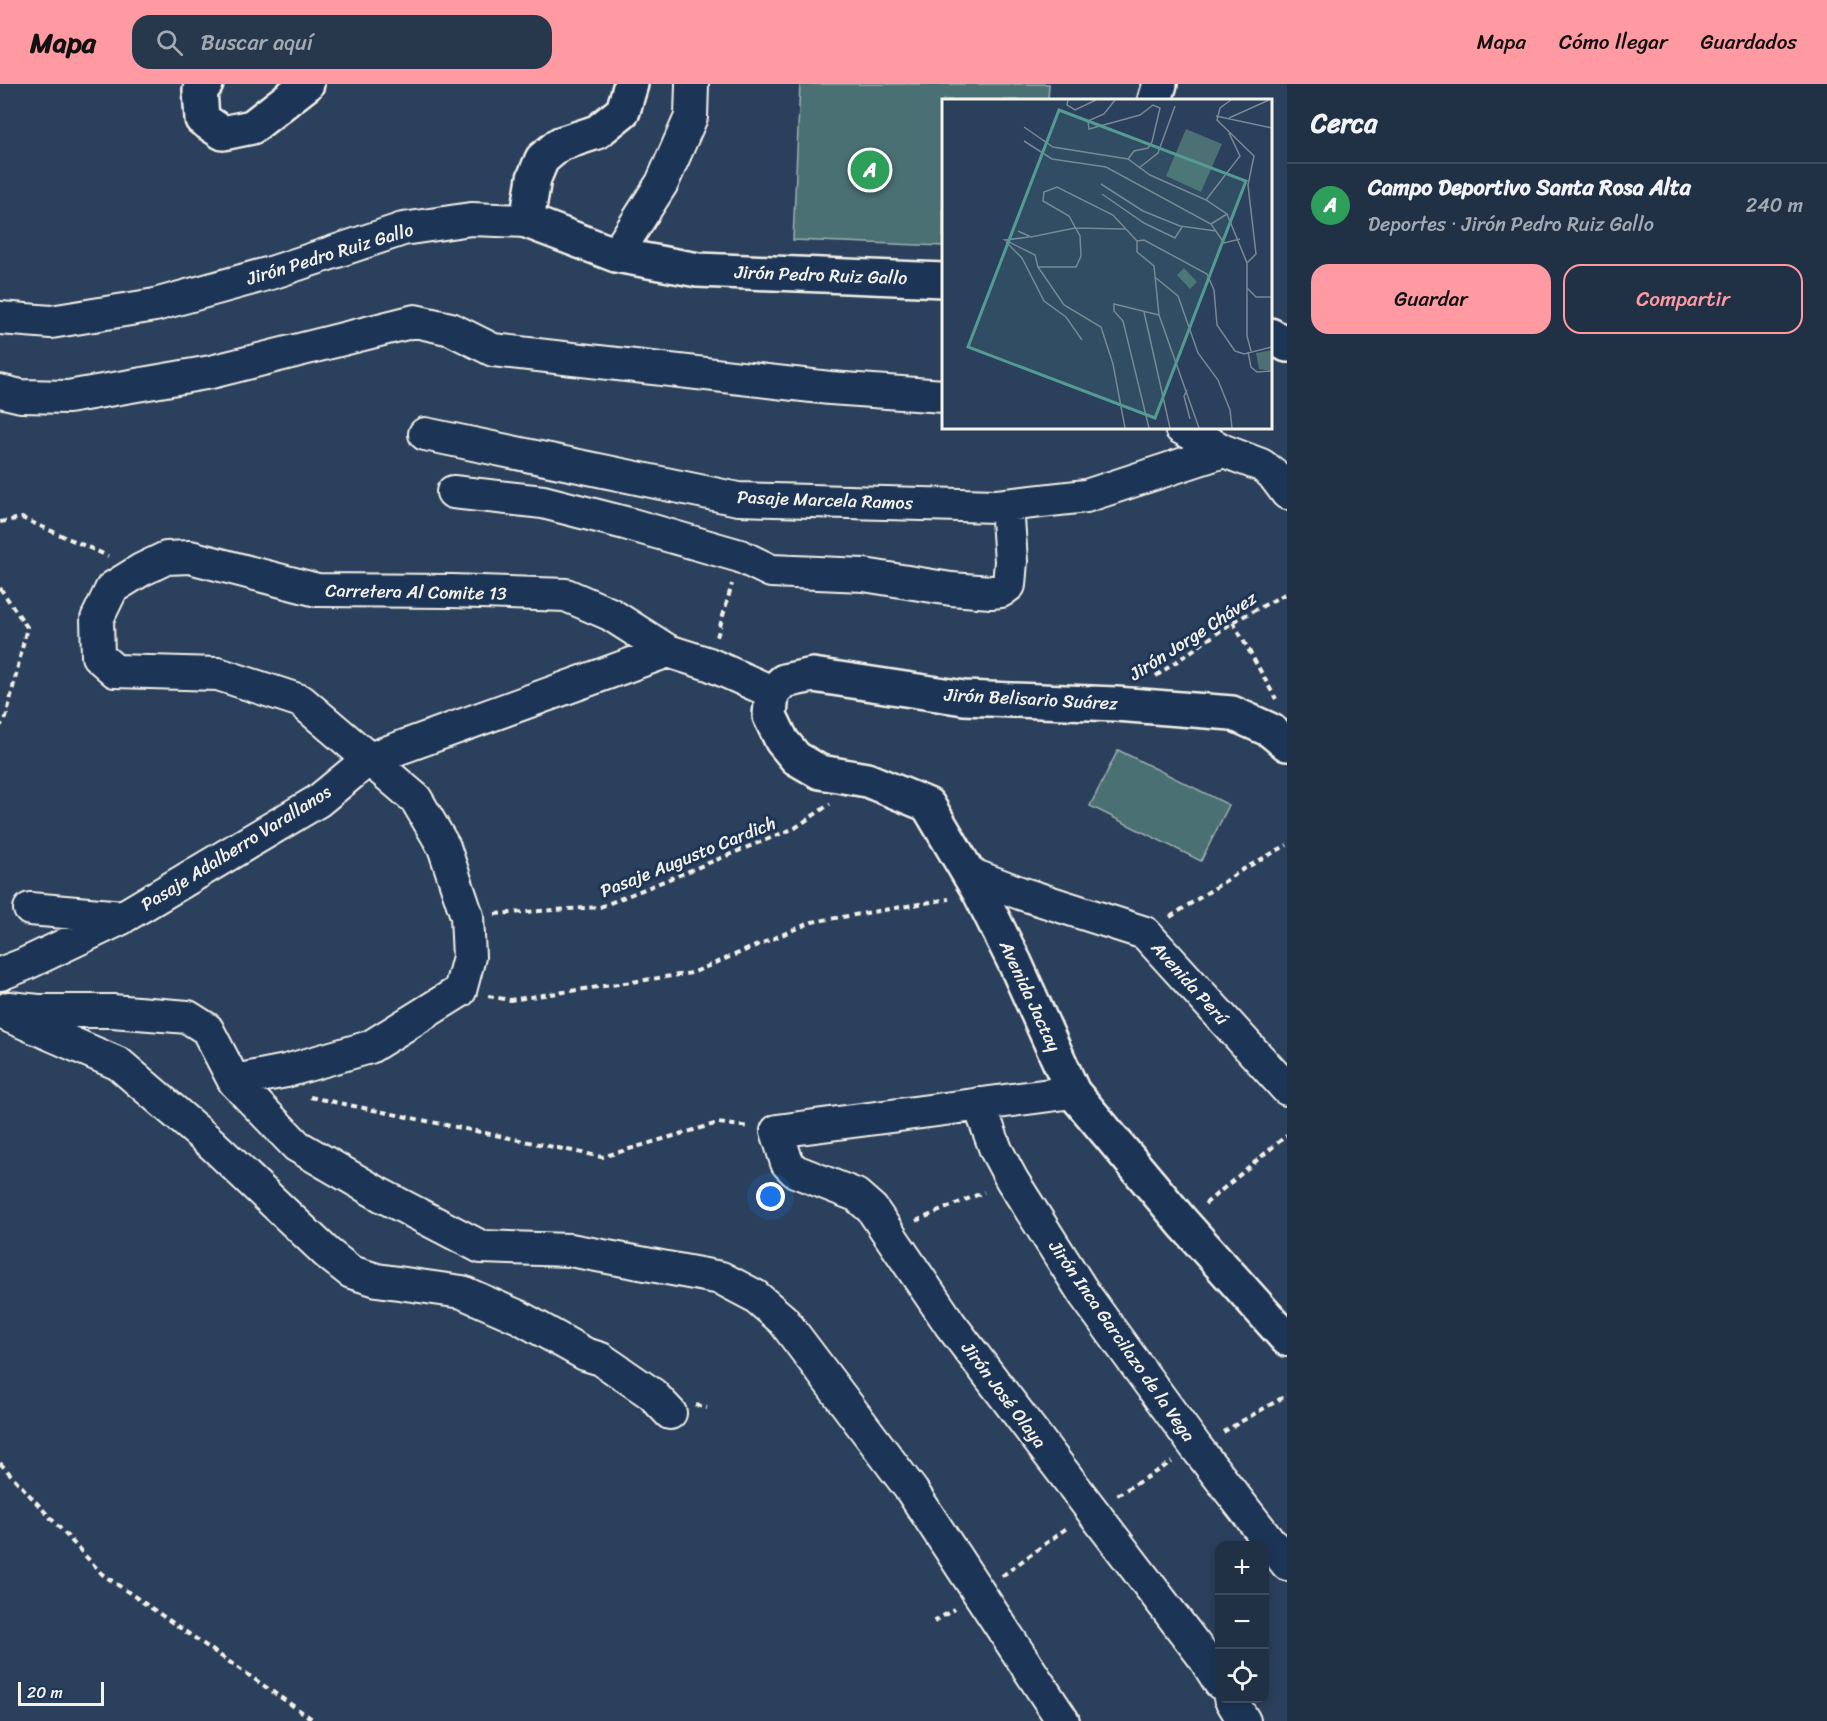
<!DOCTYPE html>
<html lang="es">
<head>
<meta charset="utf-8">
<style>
  body { margin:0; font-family:Sriracha,sans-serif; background:#28384c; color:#f1f3f6 }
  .controls { position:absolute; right:18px; bottom:18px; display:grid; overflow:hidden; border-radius:12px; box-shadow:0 3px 9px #0003 }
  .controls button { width:54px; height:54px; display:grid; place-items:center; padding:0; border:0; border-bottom:2px solid #3d4b5e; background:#203045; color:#f1f3f6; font:30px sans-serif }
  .scale { position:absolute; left:18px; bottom:15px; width:86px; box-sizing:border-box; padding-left:6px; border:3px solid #f4f1e8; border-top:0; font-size:16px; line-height:21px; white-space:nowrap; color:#f4f1e8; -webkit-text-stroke:4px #1d3557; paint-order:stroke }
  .you { position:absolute; left:771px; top:1113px; width:21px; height:21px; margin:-15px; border:4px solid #fff; border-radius:50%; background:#1a73e8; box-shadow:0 0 0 9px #1a73e833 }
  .badge { display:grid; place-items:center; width:39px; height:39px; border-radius:50%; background:#ff9aa2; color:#fff; font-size:20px; font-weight:700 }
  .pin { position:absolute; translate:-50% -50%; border:3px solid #fff; box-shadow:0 2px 6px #0006 }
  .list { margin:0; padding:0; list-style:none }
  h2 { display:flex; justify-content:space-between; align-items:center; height:78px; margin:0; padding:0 24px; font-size:26px }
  h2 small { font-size:20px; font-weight:400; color:#a2a9b3 }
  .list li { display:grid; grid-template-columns:39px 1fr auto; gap:18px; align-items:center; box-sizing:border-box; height:84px; padding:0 24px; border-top:2px solid #3d4b5e }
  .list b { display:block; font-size:22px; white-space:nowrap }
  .list p { margin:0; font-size:20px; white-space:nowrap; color:#a2a9b3 }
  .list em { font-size:20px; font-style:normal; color:#a2a9b3 }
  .actions { display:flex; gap:12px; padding:18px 24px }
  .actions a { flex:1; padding:14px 0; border:2px solid #ff9aa2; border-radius:18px; text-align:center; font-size:21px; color:#ff9aa2 }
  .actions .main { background:#ff9aa2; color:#111 }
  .icon { flex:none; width:33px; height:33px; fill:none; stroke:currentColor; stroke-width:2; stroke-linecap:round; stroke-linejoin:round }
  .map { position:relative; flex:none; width:1287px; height:1637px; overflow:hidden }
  header { display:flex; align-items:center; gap:36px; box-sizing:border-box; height:84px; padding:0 30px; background:#ff9aa2; color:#111 }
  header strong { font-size:28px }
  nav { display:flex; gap:33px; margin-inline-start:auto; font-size:21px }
  .search { width:420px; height:54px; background:#28384c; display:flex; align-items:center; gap:15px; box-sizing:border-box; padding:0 21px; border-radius:18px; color:#a2a9b3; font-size:22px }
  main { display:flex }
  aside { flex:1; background:#203045 }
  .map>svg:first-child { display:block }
  .green { fill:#4c7073; stroke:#a0b0ae; stroke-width:1.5 }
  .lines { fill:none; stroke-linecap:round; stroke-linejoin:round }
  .minor-casing { stroke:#f4f1e8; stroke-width:36 }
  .tertiary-casing { stroke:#f4f1e8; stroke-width:38 }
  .path { stroke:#f4f1e8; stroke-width:4; stroke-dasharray:6 4.5; stroke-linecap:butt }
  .minor { stroke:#1d3557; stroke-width:32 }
  .tertiary { stroke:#1d3557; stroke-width:33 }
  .labels { text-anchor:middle; stroke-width:6; stroke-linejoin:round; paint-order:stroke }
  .street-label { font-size:18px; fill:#f4f1e8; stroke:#1d3557 }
  .inset-road { fill:none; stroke:#7b8794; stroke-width:1.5 }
  .view { fill:#549b93; fill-opacity:0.15; stroke:#549b93; stroke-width:3 }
  .inset-edge { fill:none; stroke:#f4f1e8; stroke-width:3 }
</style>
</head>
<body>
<header>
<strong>Mapa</strong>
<div class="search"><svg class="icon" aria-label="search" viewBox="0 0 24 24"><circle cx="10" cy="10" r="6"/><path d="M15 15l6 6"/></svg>Buscar aquí</div>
<nav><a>Mapa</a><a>Cómo llegar</a><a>Guardados</a></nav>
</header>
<main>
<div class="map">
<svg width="1287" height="1637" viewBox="0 0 1287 1637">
  <rect width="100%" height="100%" fill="#2b405c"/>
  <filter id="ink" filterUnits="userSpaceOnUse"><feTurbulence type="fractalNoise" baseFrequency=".0167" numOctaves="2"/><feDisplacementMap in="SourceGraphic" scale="12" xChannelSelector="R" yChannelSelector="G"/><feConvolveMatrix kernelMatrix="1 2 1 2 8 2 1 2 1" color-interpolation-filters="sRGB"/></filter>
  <g filter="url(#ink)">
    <path class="green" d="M800 0H1049L1048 16H944L943 162 793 156Z
      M1118 666 1229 721 1201 777 1090 722Z"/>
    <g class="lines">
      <defs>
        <path id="minor" d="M616 171 662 99 691 33 692 0
          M0 234 51 238 155 221 274 188 403 145 471 135 527 137
          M0 307 21 312 68 313 211 288 415 237 451 245 493 266 830 304 944 312
          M1181 344 1224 367 1261 381 1272 389 1287 409
          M425 350 738 415 997 422 1086 412 1224 367
          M453 408 543 418 625 439 740 472 771 487 864 491 951 505 991 508 1001 507 1009 501 1011 477 1007 421
          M772 608 709 580 668 567 610 530 566 511 452 507 317 506 190 473 166 474 141 486 112 504 97 535 98 572 115 587 218 590 301 617 416 715 444 763 467 832 469 873 460 907 370 963 286 987 234 997 297 1062 381 1111 481 1163 570 1166 721 1194 755 1212 783 1236 912 1407 1063 1637
          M970 790 1020 809 1145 849 1287 1005
          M30 825 123 833 318 717 369 675 668 567
          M0 890 23 881 122 834
          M9 924 39 927H112L188 933 207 945 234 997
          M0 928 119 980 212 1060 327 1169 351 1188 377 1196 462 1208 519 1233 585 1270 601 1275 652 1310 670 1329
          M1073 1008 777 1047 787 1079 795 1087 856 1111 872 1125 950 1240 1203 1572 1220 1599
          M979 1020 996 1066 1012 1096 1085 1211 1196 1363 1287 1480
          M1230 1614 1244 1637"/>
        <path id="tertiary" d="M206 0 200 6 202 35 223 49 252 43 307 0
          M631 0 623 27 597 48 560 60 542 75 534 94 527 137 616 171 698 186 944 196
          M1155 16 1160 0
          M1270 251 1287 261
          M1287 660 1270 646 1232 629 1116 620 964 614 813 591 784 597 772 608 770 632 782 657 796 674 820 688 867 696 928 721 980 809 1015 879 1073 1008 1183 1139 1287 1255"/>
      </defs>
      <use href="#minor" class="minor-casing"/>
      <use href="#tertiary" class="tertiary-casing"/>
      <path class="path" d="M0 438 22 434 108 472
        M0 504 27 543 6 634 0 642
        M1233 538 1276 615
        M717 553 732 500
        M1156 592 1233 538 1287 509
        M495 830 600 823 795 744 830 720
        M1170 833 1242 786 1287 761
        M488 912 510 916 692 889 812 838 949 815
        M310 1013 602 1073 718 1039 750 1043
        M1205 1120 1287 1051
        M916 1137 984 1108
        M696 1321 707 1324
        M1223 1348 1287 1311
        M0 1379 102 1490 315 1637
        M1117 1411 1172 1378
        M1002 1492 1068 1443
        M934 1538 954 1525"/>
      <use href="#minor" class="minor"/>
      <use href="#tertiary" class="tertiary"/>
    </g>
  </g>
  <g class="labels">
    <g class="street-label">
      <text transform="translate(330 170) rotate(-17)" y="6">Jirón Pedro Ruiz Gallo</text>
      <text transform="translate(821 191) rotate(2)" y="6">Jirón Pedro Ruiz Gallo</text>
      <text transform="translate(825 416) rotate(2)" y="6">Pasaje Marcela Ramos</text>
      <text transform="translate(416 508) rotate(1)" y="6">Carretera Al Comite 13</text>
      <text transform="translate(1193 552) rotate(-33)" y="6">Jirón Jorge Chávez</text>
      <text transform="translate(1031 615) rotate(3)" y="6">Jirón Belisario Suárez</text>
      <text transform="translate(236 764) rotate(-32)" y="6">Pasaje Adalberro Varallanos</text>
      <text transform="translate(688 773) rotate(-22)" y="6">Pasaje Augusto Cardich</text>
      <text transform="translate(1190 899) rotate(48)" y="6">Avenida Perú</text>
      <text transform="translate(1030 912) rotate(65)" y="6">Avenida Jactay</text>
      <text transform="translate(1122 1257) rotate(55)" y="6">Jirón Inca Garcilazo de la Vega</text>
      <text transform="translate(1004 1311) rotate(53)" y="6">Jirón José Olaya</text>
    </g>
  </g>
  <g transform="translate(942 15)">
    <rect width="330" height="330" fill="#2b405c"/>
    <path d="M244 30 280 45 259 93 224 77ZM242 169 255 183 248 190 235 176ZM330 251V272L317 270 314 254Z" fill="#4c7073"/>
    <path class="inset-road" d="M126 1 125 6 133 11 154 1M173 1 162 15 146 22 147 30 198 16 211 6 218 9 210 43 206 49 192 52 186 60M289 1 278 9 275 21 312 57 306 86 314 155 305 164M274 17 330 29M287 19 327 1M82 28 111 48 186 60 208 76 264 101 285 115 305 164V237L309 252M82 42 110 60 164 68 269 125 282 144 298 140M197 69 216 54 233 7M159 85 201 112 238 127 274 132M160 95 202 124 233 139 240 128M264 101 298 57 287 34M269 125 285 115M76 132 89 138 133 129 183 130M87 138 63 141 93 156 96 168M195 142V153L212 167 217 216 257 329M195 142 202 141 265 175 272 191 275 226 293 252 302 255 330 248M64 143 80 159 102 202 124 218 140 241M214 179 236 197 256 254 276 281 288 311 290 329M305 189 314 198H330M202 213 228 329M306 253 309 268 315 273 330 272M245 291 242 297 248 320M183 329 171 265 159 228 122 206 96 168H134L139 157 138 137 127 117 101 102 102 93 115 88 171 116 195 142M207 329 181 222 172 212V205L217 216"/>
    <path class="view" d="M117 11 304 82 213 319 26 248Z"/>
    <rect width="330" height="330" class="inset-edge"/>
  </g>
</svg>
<div class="controls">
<button>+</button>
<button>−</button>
<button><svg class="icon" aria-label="locate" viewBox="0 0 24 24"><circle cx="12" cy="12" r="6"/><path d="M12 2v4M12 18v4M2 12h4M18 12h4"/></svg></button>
</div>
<div class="scale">20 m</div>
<div class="you"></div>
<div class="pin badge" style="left:870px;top:86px;background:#2e9e5b">A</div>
</div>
<aside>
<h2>Cerca<small></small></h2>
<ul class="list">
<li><span class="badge" style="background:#2e9e5b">A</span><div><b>Campo Deportivo Santa Rosa Alta</b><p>Deportes · Jirón Pedro Ruiz Gallo</p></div><em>240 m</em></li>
</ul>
<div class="actions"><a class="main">Guardar</a><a>Compartir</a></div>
</aside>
</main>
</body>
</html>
